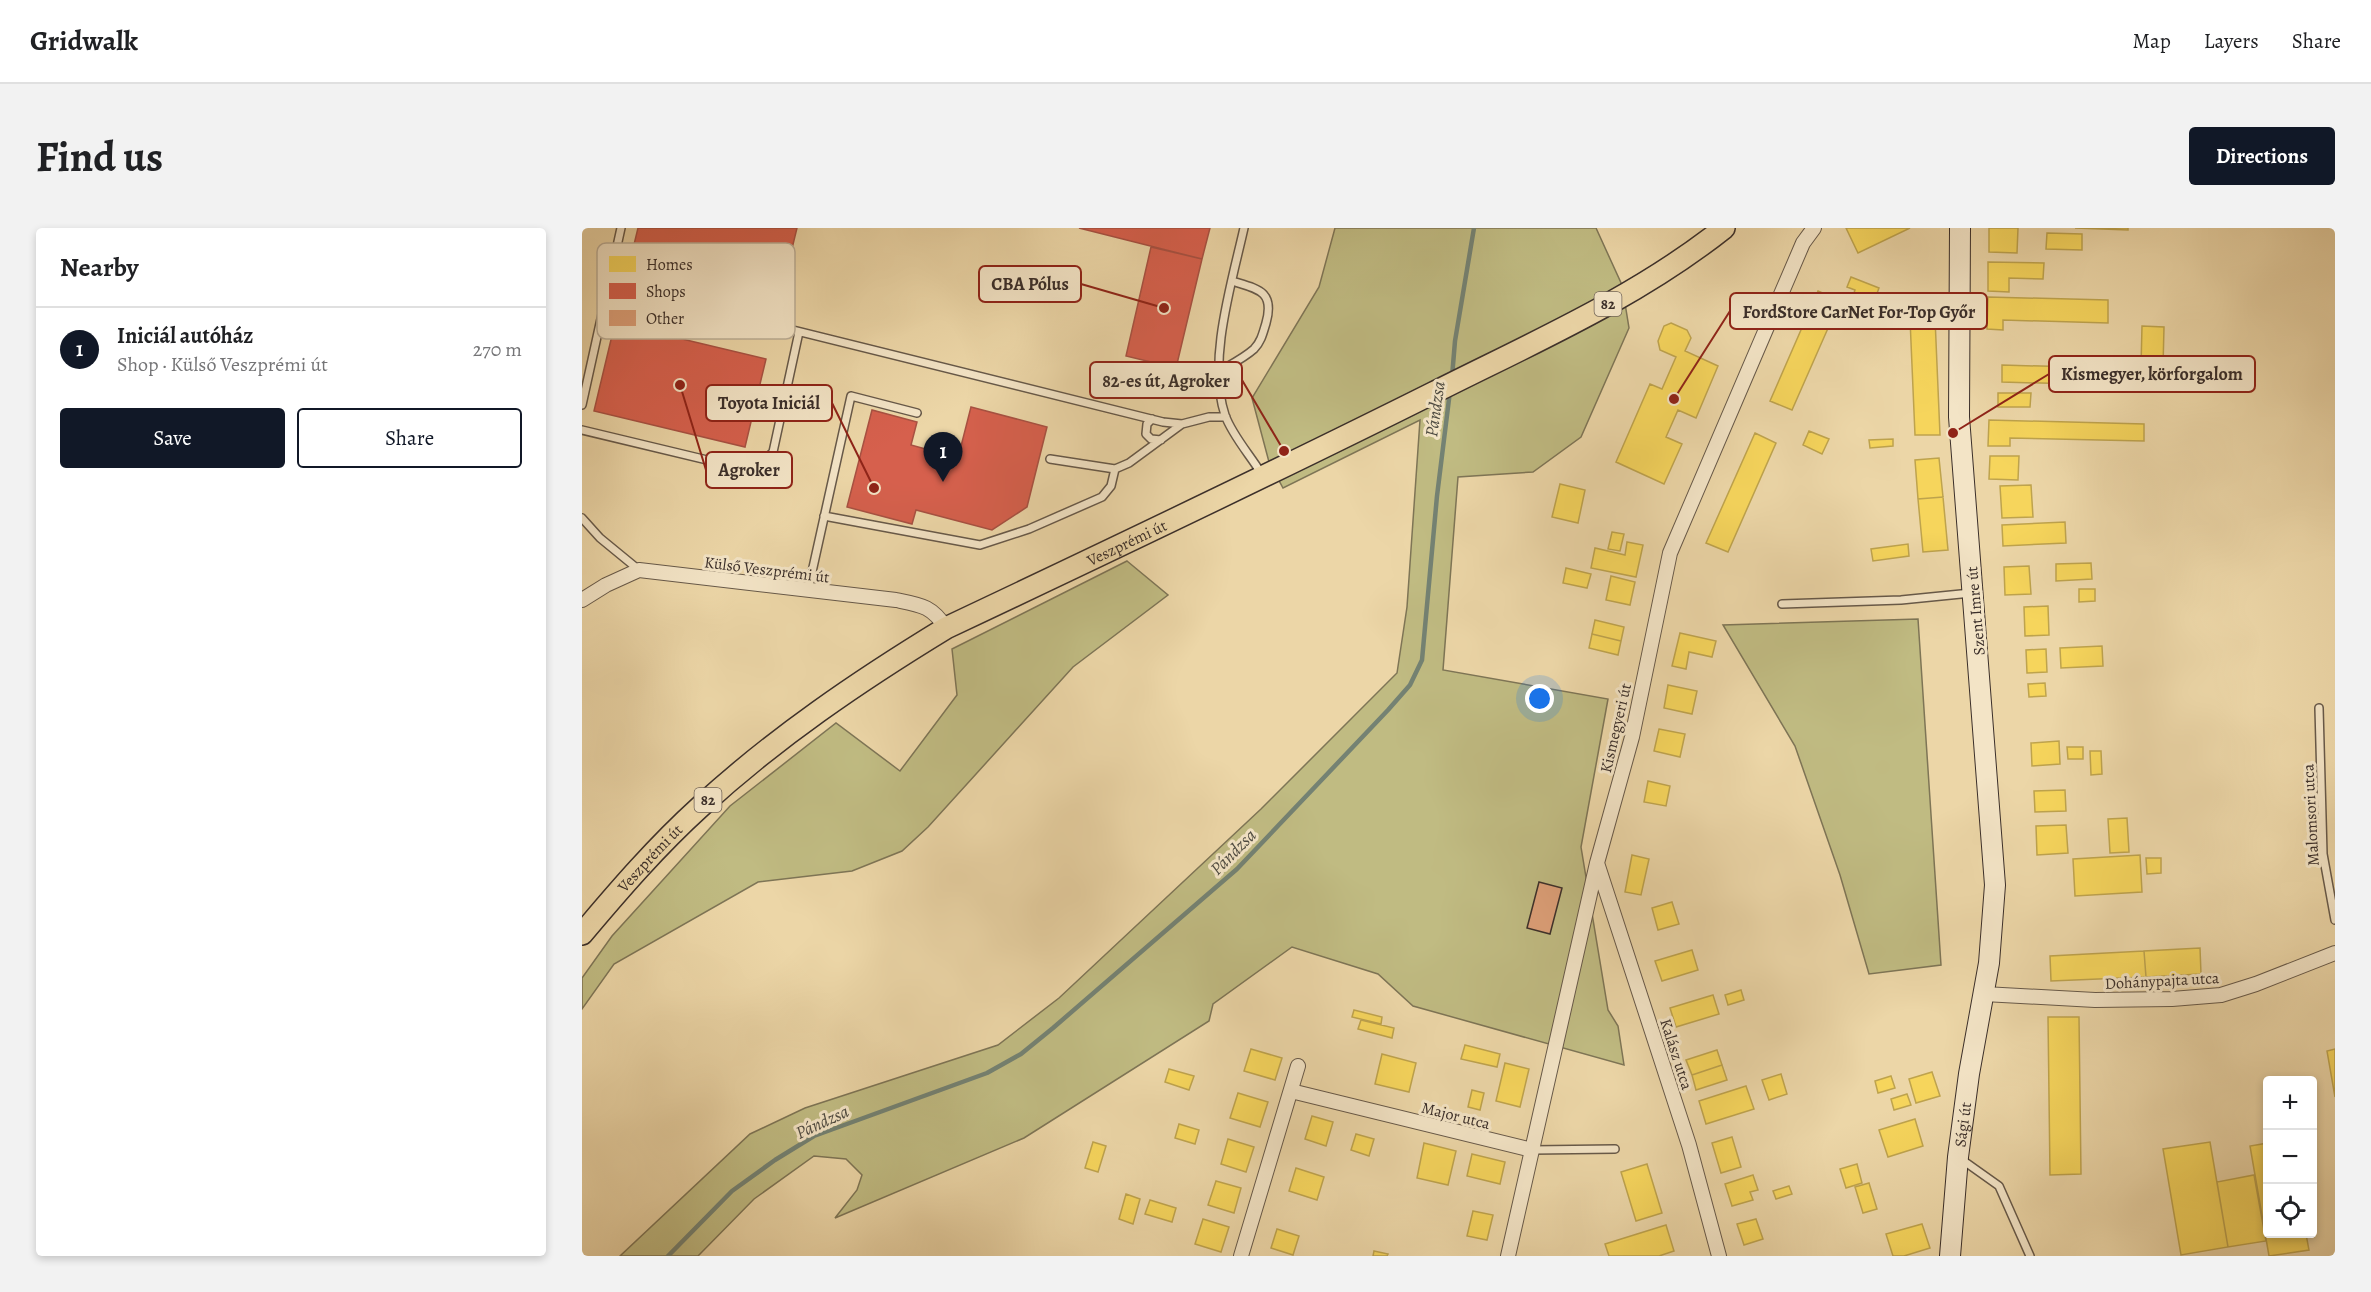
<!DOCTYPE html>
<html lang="en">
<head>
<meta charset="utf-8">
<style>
  body { margin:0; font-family:Alegreya,serif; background:#f2f2f2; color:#202124 }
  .controls { position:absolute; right:18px; bottom:18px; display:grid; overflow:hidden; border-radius:6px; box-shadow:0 3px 9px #0003 }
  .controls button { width:54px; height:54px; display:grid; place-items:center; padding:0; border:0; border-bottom:2px solid #e0e0e0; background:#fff; color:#202124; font:30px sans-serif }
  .you { position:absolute; left:958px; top:471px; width:21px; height:21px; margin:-15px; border:4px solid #fff; border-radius:50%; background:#1a73e8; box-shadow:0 0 0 9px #1a73e833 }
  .badge { display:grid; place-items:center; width:39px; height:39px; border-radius:50%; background:#111827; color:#fff; font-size:20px; font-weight:700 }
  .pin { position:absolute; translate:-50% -50px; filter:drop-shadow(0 2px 3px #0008) }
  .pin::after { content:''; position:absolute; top:32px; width:21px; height:18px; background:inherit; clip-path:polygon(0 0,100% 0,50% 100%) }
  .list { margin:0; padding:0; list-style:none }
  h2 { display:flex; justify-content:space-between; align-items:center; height:78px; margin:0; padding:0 24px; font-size:26px }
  h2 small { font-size:20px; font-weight:400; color:#757577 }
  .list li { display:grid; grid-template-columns:39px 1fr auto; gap:18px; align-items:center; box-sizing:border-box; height:84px; padding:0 24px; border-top:2px solid #e0e0e0 }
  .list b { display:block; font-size:22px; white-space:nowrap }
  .list p { margin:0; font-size:20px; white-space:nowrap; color:#757577 }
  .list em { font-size:20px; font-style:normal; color:#757577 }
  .actions { display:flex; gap:12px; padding:18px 24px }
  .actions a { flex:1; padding:14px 0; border:2px solid #111827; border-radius:6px; text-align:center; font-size:21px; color:#111827 }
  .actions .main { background:#111827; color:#fff }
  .icon { flex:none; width:33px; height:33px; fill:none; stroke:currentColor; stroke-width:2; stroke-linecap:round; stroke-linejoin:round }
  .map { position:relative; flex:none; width:1753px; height:1028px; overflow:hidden; border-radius:6px }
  header { display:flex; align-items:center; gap:36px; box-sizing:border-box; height:84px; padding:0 30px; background:#fff; border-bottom:2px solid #e0e0e0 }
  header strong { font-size:28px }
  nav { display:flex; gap:33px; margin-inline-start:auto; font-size:21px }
  .intro { display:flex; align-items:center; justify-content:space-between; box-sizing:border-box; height:144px; padding:0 36px }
  h1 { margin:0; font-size:42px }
  .button { padding:15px 27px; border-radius:6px; background:#111827; color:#fff; font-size:21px; font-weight:700 }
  main { display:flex; gap:36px; padding:0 36px }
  aside { flex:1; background:#fff; border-radius:6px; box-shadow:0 3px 9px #0003 }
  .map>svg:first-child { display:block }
  .green { fill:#c0bb82; stroke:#7e7556; stroke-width:1.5 }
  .homes { fill:#f6d55c; stroke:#bea34d; stroke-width:1.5 }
  .shops { fill:#d6604d; stroke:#a85142; stroke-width:1.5 }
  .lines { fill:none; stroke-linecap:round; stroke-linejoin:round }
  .stream { stroke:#748273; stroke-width:4.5 }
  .building { fill:#dea079; stroke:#3b2f2a; stroke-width:1.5 }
  .service-casing { stroke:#675949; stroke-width:10 }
  .minor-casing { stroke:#675949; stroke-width:16 }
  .secondary-casing { stroke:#3b2f2a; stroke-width:22 }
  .primary-casing { stroke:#3b2f2a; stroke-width:24 }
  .service { stroke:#f3e4c6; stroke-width:7 }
  .minor { stroke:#f3e4c6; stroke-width:14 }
  .secondary { stroke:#f3e4c6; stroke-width:20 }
  .primary { stroke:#ecd6a7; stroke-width:21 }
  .labels { text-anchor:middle; stroke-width:6; stroke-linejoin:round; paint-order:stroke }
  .shield { fill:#f3e4c6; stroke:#726559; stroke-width:1.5 }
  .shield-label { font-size:15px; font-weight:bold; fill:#3b2f2a }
  .street-label { font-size:16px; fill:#3b2f2a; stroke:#f3e4c6 }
  .water-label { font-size:18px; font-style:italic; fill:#4e4b42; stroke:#f3e4c6 }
  .key { fill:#f3e4c6; stroke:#bcae97; stroke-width:1.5 }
  .key-label { font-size:16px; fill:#3b2f2a }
  .leader { fill:none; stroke:#8f2418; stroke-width:2 }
  .callout-dot { fill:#8f2418; stroke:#f3e4c6; stroke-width:2 }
  .callout { fill:#f3e4c6; stroke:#8f2418; stroke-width:2 }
  .callout-label { font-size:18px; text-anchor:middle; font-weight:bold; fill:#3b2f2a }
</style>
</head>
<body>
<header>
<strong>Gridwalk</strong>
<nav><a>Map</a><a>Layers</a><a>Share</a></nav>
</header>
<div class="intro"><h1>Find us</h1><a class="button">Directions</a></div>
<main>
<aside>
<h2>Nearby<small></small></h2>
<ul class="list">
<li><span class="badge">1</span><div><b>Iniciál autóház</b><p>Shop · Külső Veszprémi út</p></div><em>270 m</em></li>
</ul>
<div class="actions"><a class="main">Save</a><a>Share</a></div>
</aside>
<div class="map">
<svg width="1753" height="1028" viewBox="0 0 1753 1028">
  <rect width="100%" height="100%" fill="#ecd6a7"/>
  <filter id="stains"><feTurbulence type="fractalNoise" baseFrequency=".00333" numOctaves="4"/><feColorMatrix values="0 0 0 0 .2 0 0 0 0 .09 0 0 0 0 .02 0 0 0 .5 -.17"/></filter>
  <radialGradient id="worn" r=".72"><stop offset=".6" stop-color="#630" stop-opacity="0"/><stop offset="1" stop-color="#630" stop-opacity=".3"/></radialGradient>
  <path class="green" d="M753 0H1014L1040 57 1047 100 999 209 951 244 876 249 861 442 1026 471 999 619 1026 782 1036 798 1042 837 831 778 796 746 710 719 631 776 627 793 442 910 253 990 275 962 280 947 264 931 232 928 172 971 116 1028H38L168 906 223 880 416 817 477 770 679 581 815 445 825 379 838 192 701 260 687 234 670 170 737 59Z
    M545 333 586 367 491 439 346 599 320 623 270 643 176 654 32 736 0 781V750L30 708 148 578 254 495 318 543 375 467 370 421Z
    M1336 391 1359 737 1287 746 1258 647 1213 518 1141 397Z"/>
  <path class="homes" d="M1264 0H1328L1276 25Z
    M1407 0H1436L1435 25 1407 24Z
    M1493 0H1546V2Z
    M1465 5 1500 6V22L1464 21Z
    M1406 34 1462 35 1461 51 1427 50V64L1406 63Z
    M1269 49 1297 60 1291 76 1271 68 1273 62 1265 59Z
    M1236 63 1258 73 1210 182 1188 173Z
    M1406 69 1526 72V95L1421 92V102L1405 101Z
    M1353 90 1358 207H1333L1328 91Z
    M1089 95 1105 102 1109 110 1103 123 1136 138 1114 190 1096 182 1084 209 1100 216 1082 256 1034 234 1068 156 1080 161 1094 129 1078 122 1076 113 1082 98Z
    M1560 98 1582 99 1581 139H1559Z
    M1420 137 1529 140V157L1420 154Z
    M1416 165H1449L1448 179H1416Z
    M1407 192 1562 196V213L1428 210V218H1406Z
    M1227 203 1247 211 1240 226 1221 217Z
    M1173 205 1194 215 1146 324 1124 315Z
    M1311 211V218L1288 220 1287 212Z
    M1408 228H1437L1436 252 1407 251Z
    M1357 230 1361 269 1336 271 1333 232Z
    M978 256 1003 262 996 295 970 289Z
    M1449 257 1451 289 1420 290 1418 258Z
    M1361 269 1366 322 1341 324 1336 271Z
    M1483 294 1484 315 1421 318 1420 297Z
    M1030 304 1042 306 1038 323 1026 321Z
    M1045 314 1061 317 1054 349 1009 340 1013 320 1043 327Z
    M1326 316 1327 328 1291 333 1289 321Z
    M1509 335 1510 351 1474 353V336Z
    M1447 338 1449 366 1423 367 1422 339Z
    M984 340 1009 346 1005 360 981 355Z
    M1029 348 1053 354 1048 377 1024 372Z
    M1497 361H1513V373L1497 374Z
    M1466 378 1467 407 1443 408 1442 379Z
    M1013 392 1042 399 1039 413 1010 406Z
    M1098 405 1134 413 1130 429 1107 424 1104 441 1090 438Z
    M1010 406 1039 413 1036 427 1007 420Z
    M1520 418 1521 438 1479 440 1478 420Z
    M1464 421 1465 444 1445 445 1444 422Z
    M1463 455 1464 468 1447 469 1446 456Z
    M1086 457 1115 463 1110 486 1082 480Z
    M1077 501 1103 506 1098 529 1072 523Z
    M1477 513 1478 536 1450 538 1449 515Z
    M1485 519H1501V531H1486Z
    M1508 523H1519L1520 546 1509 547Z
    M1066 553 1088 558 1084 578 1062 574Z
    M1483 562 1484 583 1453 584 1452 563Z
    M1545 590 1547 624 1528 625 1526 591Z
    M1484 597 1486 625 1455 627 1454 598Z
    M1050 627 1067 631 1059 667 1043 664Z
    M1558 627 1560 664 1493 668 1491 631Z
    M1564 630H1579V645L1565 646Z
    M1090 674 1097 696 1076 702 1070 680Z
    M1618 720 1619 746 1564 749 1562 723Z
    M1110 722 1116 742 1080 753 1073 733Z
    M1562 723 1564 749 1469 753 1468 728Z
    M1159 762 1162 772 1146 777 1143 767Z
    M1131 767 1137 786 1094 799 1088 780Z
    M772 782 800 789 799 796 770 789Z
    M1466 789H1497L1499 946 1468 947Z
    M779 792 812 800 810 810 776 801Z
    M883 817 918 826 915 839 879 831Z
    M669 821 700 830 693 852 662 843Z
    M1753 821V869L1745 823Z
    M1135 822 1140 837 1110 847 1104 832Z
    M800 826 834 835 827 864 793 856Z
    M923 835 947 841 938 879 914 873Z
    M1140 837 1145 852 1114 862 1110 847Z
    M587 841 612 848 607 862 583 854Z
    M1350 844 1358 868 1334 875 1327 851Z
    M1199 846 1205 866 1187 872 1180 852Z
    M1309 848 1313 860 1296 865 1293 853Z
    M1164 858 1172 881 1124 896 1117 873Z
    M890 862 902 865 898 882 886 879Z
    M656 865 686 874 678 899 648 890Z
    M1325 866 1329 877 1312 882 1309 871Z
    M730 888 751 894 744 918 723 911Z
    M1333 891 1341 918 1306 929 1297 902Z
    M597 896 617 902 613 916 593 910Z
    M774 906 792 911 787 928 769 922Z
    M1150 909 1159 939 1139 945 1130 915Z
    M646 911 672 919 664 944 639 936Z
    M511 914 524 918 516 944 503 940Z
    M1628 914 1646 1019 1599 1027 1581 921Z
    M842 915 874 923 866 957 835 950Z
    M1686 915V1006H1724L1727 1022 1687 1028 1668 918Z
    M890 926 923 934 918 956 885 948Z
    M1065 936 1080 985 1054 993 1039 944Z
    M1275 936 1280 955 1264 960 1258 941Z
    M714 940 742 949 735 972 707 963Z
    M1171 947 1176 962 1168 964 1171 972 1150 978 1143 956Z
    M1672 947 1684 1013 1646 1019 1635 954Z
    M634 953 659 960 652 985 626 977Z
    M1287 955 1295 981 1281 985 1273 959Z
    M1207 958 1210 966 1194 971 1191 963Z
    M544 966 558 971 551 996 537 991Z
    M568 972 594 980 590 994 563 986Z
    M891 983 911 987 905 1012 885 1008Z
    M621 991 647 999 639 1024 613 1016Z
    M1174 991 1181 1011 1162 1017 1155 996Z
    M1340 996 1348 1020 1322 1028H1311L1304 1006Z
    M1084 997 1092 1023 1077 1028H1027L1023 1016Z
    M695 1001 717 1008 711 1027 689 1020Z
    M792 1023 806 1026 805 1028H791Z"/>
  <path class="shops" d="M56 0H215L198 70 48 33Z
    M497 0H628L620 31Z
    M569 19 620 31 594 140 544 128Z
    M33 95 184 131 163 219 12 183Z
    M389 179 465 199 445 279 410 302 334 282 330 296 265 279 290 182 335 194 329 217 376 230Z"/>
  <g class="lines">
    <path class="stream" d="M870 149 873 113 892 0
      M86 1028 150 963 193 932 232 908 405 845 439 826 471 800 655 641 806 482 828 457 840 432 855 268 868 163"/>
  </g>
  <path class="building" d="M957 654 980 660 968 706 945 700Z"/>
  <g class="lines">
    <defs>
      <path id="service" d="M662 0C650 54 625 134 643 187 650 207 668 227 679 245
        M26 56 581 194 600 196
        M636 144C648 137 662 130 672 121 679 114 681 105 684 95 693 63 676 61 650 53
        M0 177 39 0
        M570 191 565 196 564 206 569 211 579 212
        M0 202 171 243 191 224 217 104
        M468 231 533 241 547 235 600 196 627 189H644
        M242 288 398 317 447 301 520 269 529 258 533 241
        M0 290 18 310 57 342
        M226 362 269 168 335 185
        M1200 376 1319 372 1389 365
        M1737 480 1741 626 1753 692
        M950 922 1033 921
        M1379 931 1417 958 1448 1028"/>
      <path id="minor" d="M0 372 24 357 57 342 314 372C339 377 350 378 364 400
        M1015 635 1107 917 1137 1028
        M1402 766 1513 772 1590 771 1639 767 1674 756 1753 725
        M709 863 950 922
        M659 1028 716 838
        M926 1028 1015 635 1050 509 1088 325 1221 15 1232 0"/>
      <g id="secondary">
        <path id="s1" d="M1368 1028 1376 929 1387 846 1407 735 1413 657 1377 189 1378 0"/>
      </g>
      <g id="primary">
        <path id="s2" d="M0 706C37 662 75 618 118 579 193 510 277 453 364 400 527 323 689 246 851 165 950 115 1054 70 1142 0"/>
      </g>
    </defs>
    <use href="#service" class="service-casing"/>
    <use href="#minor" class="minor-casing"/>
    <use href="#secondary" class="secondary-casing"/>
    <use href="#primary" class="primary-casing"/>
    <use href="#service" class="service"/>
    <use href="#minor" class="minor"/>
    <use href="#secondary" class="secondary"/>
    <use href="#primary" class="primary"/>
  </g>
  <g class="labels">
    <g class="shield">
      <rect x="1012.5" y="64" width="27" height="24" rx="4.5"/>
      <rect x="112.5" y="560" width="27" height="24" rx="4.5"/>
    </g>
    <g class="shield-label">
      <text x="1026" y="81">82</text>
      <text x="126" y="577">82</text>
    </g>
    <g class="street-label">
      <text dy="6" stroke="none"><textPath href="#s2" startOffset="678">Veszprémi út</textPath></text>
      <text transform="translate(185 341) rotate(7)" y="6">Külső Veszprémi út</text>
      <text transform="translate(1393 383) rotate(-95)" y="6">Szent Imre út</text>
      <text transform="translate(1033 500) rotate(-77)" y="6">Kismegyeri út</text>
      <text transform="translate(1728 587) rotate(-93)" y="6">Malomsori utca</text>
      <text dy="6" stroke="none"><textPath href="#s2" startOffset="102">Veszprémi út</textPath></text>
      <text transform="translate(1580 752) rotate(-3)" y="6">Dohánypajta utca</text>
      <text transform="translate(1095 826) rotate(72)" y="6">Kalász utca</text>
      <text transform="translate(874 887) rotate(14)" y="6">Major utca</text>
      <text dy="6" stroke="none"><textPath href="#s1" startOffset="132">Sági út</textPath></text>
    </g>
    <g class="water-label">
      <text transform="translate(853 181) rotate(-82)" y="6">Pándzsa</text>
      <text transform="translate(651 624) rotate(-45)" y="6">Pándzsa</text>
      <text transform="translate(240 894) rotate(-25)" y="6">Pándzsa</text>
    </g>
  </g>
  <rect x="15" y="15" width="198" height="96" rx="9" class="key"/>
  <rect x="27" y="28" width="27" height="16" fill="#f6d55c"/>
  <rect x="27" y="55" width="27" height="16" fill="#d6604d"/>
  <rect x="27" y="82" width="27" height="16" fill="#dea079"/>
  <g class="key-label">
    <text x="64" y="42">Homes</text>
    <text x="64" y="69">Shops</text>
    <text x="64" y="96">Other</text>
  </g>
  <path class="leader" d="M582 80L499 56M1092 171L1148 83M1371 205L1467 146M702 223L660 152M292 260L250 175M98 157L124 242"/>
  <g class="callout-dot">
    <circle cx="582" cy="80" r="6"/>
    <circle cx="1092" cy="171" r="6"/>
    <circle cx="1371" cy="205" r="6"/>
    <circle cx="702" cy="223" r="6"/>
    <circle cx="292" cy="260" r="6"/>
    <circle cx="98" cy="157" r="6"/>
  </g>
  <g class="callout">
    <rect x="397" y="38" width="102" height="36" rx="6"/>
    <rect x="1148" y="65" width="257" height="36" rx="6"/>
    <rect x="1467" y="128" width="206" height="36" rx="6"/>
    <rect x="508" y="134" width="152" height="36" rx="6"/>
    <rect x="124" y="157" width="126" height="36" rx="6"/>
    <rect x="124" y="224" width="86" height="36" rx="6"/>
  </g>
  <g class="callout-label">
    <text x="448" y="62">CBA Pólus</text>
    <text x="1277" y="90">FordStore CarNet For-Top Győr</text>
    <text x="1570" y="152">Kismegyer, körforgalom</text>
    <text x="584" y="159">82-es út, Agroker</text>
    <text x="187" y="181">Toyota Iniciál</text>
    <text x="167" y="248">Agroker</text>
  </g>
  <rect width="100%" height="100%" filter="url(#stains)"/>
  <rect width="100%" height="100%" fill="url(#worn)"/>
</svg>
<div class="controls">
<button>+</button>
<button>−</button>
<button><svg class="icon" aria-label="locate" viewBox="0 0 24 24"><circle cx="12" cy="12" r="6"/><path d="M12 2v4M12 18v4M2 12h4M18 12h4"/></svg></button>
</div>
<div class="you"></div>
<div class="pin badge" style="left:361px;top:254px">1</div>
</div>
</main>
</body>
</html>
